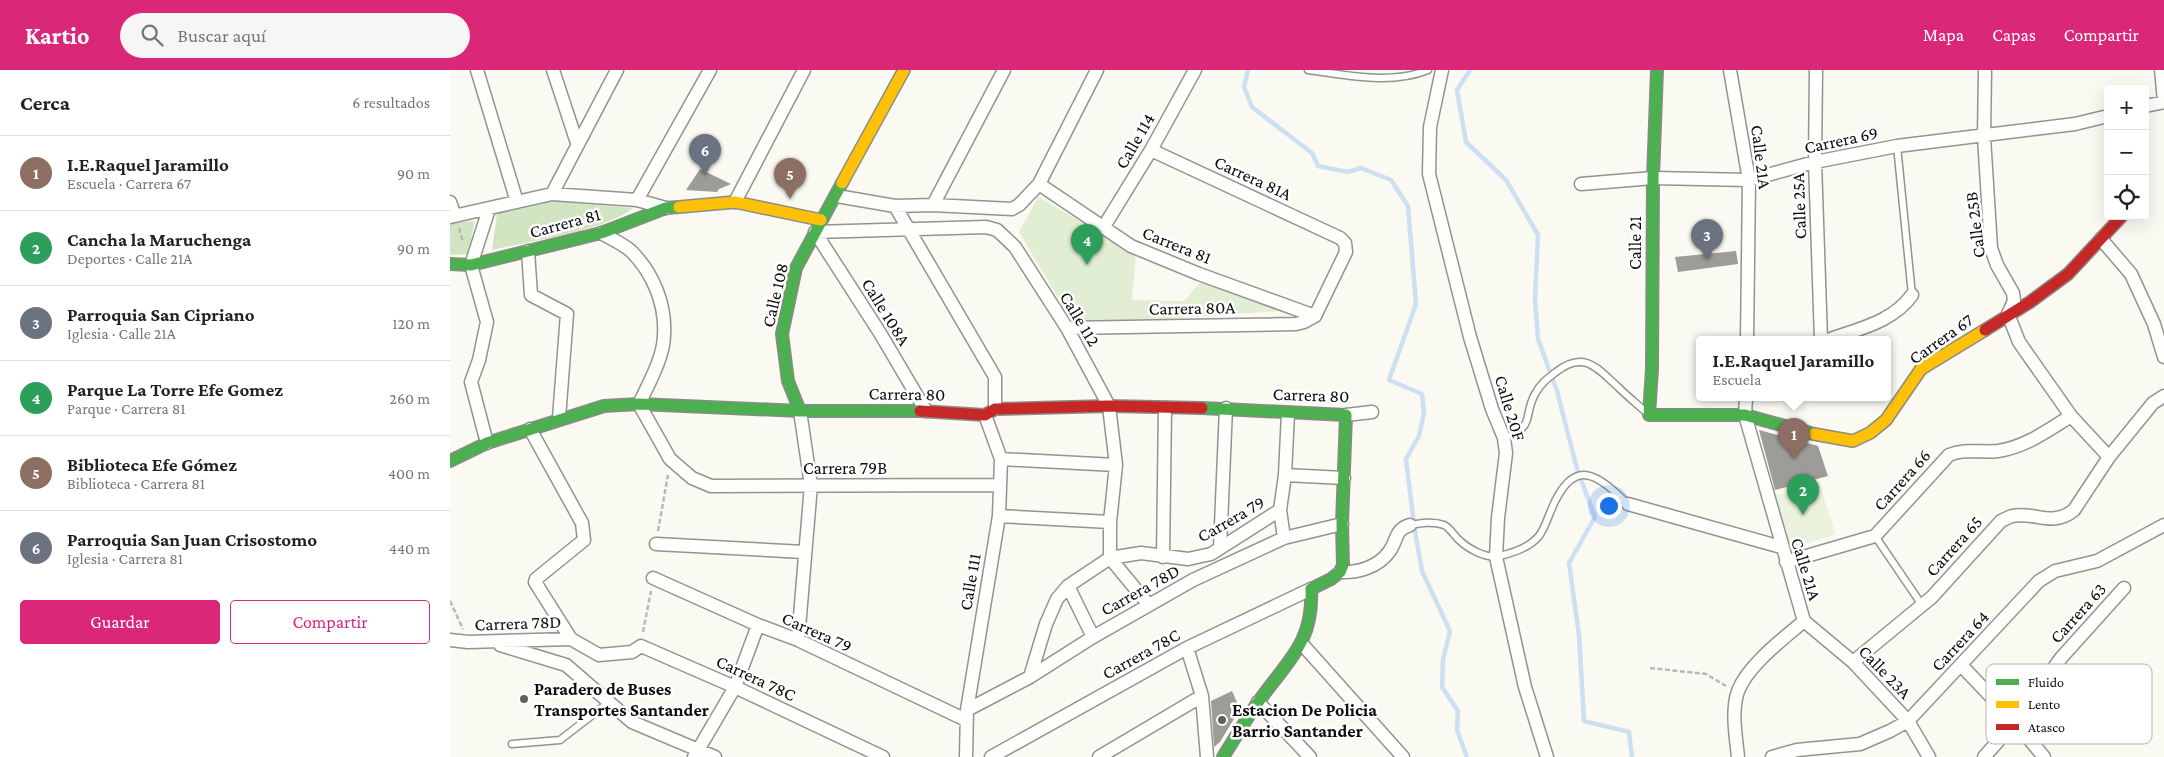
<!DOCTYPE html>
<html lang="es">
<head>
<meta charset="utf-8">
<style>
  body { margin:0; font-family:"Crimson Pro",serif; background:#f6f6f6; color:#222 }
  .controls { position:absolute; right:15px; top:15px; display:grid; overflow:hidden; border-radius:5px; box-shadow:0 5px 20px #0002 }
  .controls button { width:45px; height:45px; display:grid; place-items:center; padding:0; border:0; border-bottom:1px solid #e0e0e0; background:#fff; color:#222; font:25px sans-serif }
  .you { position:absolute; left:1158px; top:435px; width:18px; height:18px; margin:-12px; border:4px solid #fff; border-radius:50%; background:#1a73e8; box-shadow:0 0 0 8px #1a73e833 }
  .badge { display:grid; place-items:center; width:32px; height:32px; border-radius:50%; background:#db2777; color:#fff; font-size:16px; font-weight:700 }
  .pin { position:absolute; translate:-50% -41px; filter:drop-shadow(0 1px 2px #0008) }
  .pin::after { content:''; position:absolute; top:26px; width:18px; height:15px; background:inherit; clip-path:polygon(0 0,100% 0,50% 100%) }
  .popup { position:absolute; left:1246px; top:266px; width:195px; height:65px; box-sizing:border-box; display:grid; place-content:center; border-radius:5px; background:#fff; filter:drop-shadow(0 1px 4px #0005); font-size:16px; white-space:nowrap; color:#767676 }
  .popup b { font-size:19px; color:#222 }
  .popup::after { content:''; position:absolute; left:50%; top:100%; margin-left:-10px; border:10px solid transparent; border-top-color:#fff }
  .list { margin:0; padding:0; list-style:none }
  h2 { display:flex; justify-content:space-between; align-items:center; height:65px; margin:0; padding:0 20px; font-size:21px }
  h2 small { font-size:16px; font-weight:400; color:#767676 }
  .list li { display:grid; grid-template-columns:32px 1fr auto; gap:15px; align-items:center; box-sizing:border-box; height:75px; padding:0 20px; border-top:1px solid #e0e0e0 }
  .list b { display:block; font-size:19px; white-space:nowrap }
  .list p { margin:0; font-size:16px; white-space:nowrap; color:#767676 }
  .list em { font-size:16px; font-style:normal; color:#767676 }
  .actions { display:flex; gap:10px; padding:15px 20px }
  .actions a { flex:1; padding:11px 0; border:1px solid #db2777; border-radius:5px; text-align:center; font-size:18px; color:#db2777 }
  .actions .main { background:#db2777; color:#fff }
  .icon { flex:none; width:28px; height:28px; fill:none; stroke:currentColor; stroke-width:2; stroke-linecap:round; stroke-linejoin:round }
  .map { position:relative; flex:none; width:1714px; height:687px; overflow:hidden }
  header { display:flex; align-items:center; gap:30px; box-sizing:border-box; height:70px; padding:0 25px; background:#db2777; color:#fff }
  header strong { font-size:24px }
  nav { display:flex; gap:28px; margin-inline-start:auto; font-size:18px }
  .search { width:350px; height:45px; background:#f6f6f6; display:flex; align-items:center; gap:12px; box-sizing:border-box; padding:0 18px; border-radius:28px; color:#767676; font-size:19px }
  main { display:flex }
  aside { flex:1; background:#fff }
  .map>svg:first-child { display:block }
  .green { fill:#e1eed4 }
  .forest { fill:#d1e5c3 }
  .pitch { fill:#ebf2dd }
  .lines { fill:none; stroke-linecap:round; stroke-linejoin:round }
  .stream { stroke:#cce0f1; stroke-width:4.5 }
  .building { fill:#9d9c98 }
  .lane-casing { stroke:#949390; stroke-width:9 }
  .street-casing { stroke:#949390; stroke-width:15 }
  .fast-casing { stroke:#8a8a87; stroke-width:14 }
  .slow-casing { stroke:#8a8a87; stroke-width:14 }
  .jam-casing { stroke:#8a8a87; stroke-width:14 }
  .path { stroke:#b8b8b6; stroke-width:2.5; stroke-dasharray:5 2.5; stroke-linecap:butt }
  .lane { stroke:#fefefd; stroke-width:6 }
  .street { stroke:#fefefd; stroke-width:12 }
  .fast { stroke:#4caf50; stroke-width:11 }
  .slow { stroke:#ffc107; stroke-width:11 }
  .jam { stroke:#c62828; stroke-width:11 }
  .poi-dot { fill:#60605d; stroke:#fff; stroke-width:2 }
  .labels { text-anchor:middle; stroke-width:5; stroke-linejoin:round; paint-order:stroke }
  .street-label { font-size:18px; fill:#0d0d0d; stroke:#fff }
  .poi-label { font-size:18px; font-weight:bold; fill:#0d0d0d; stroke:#fff; text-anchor:start }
  .key { fill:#fff; stroke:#b6b6b6; stroke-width:1 }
  .key-label { font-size:14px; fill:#0d0d0d }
</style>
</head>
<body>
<header>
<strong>Kartio</strong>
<div class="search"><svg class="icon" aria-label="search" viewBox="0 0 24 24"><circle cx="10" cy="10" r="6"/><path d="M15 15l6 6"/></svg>Buscar aquí</div>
<nav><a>Mapa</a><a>Capas</a><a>Compartir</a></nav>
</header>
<main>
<aside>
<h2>Cerca<small>6 resultados</small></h2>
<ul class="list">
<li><span class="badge" style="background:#8d6e63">1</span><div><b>I.E.Raquel Jaramillo</b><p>Escuela · Carrera 67</p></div><em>90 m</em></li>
<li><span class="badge" style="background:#2e9e5b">2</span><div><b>Cancha la Maruchenga</b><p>Deportes · Calle 21A</p></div><em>90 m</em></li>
<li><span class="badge" style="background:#6b7280">3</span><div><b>Parroquia San Cipriano</b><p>Iglesia · Calle 21A</p></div><em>120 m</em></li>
<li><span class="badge" style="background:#2e9e5b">4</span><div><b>Parque La Torre Efe Gomez</b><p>Parque · Carrera 81</p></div><em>260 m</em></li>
<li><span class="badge" style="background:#8d6e63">5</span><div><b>Biblioteca Efe Gómez</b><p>Biblioteca · Carrera 81</p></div><em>400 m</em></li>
<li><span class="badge" style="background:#6b7280">6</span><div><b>Parroquia San Juan Crisostomo</b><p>Iglesia · Carrera 81</p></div><em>440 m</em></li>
</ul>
<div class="actions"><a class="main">Guardar</a><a>Compartir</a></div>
</aside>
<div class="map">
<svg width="1714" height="687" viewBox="0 0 1714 687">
  <rect width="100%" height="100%" fill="#faf9f2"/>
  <path class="green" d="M588 127 686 183 682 230 734 231 755 207 842 240 624 255 569 162Z"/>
  <path class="forest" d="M104 131 183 138C155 161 80 171 42 180L47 144Z
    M25 151 18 184 0 185V153Z"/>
  <path class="pitch" d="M1369 413 1386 464 1337 480 1321 427Z"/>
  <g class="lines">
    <path class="stream" d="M798 0 794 17 802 37 862 83 868 96 898 102 911 98 941 110 958 136 966 234 939 310 972 324 974 343 969 366 956 389 964 455 972 501 1000 561 993 590 992 617 1008 641 1007 660 1017 687
      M1020 0 1007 20 1016 72 1056 110 1088 165 1085 229 1088 269 1107 321 1127 399 1145 447 1119 493 1129 565 1134 651 1179 662 1182 687"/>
  </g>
  <path class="building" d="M250 99 281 114 269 119 267 122 236 120Z
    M1286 181 1288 194 1228 202 1225 187Z
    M1309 360 1368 376 1378 406 1325 420Z
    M782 621 790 639 770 672 764 677 761 631Z"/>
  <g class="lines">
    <defs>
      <path id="lane" d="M858 0C897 5 941 15 978 0
        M1447 76 1462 225
        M1054 368C1087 355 1072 348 1085 324 1090 314 1098 308 1106 302 1134 280 1147 298 1168 317 1177 326 1187 334 1197 343
        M960 455C971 453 983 451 994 455 999 457 1004 465 1008 469 1017 478 1035 489 1049 486 1063 483 1079 478 1089 466 1095 458 1098 447 1102 438 1124 387 1146 403 1178 434
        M1425 466 1472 535
        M62 674 110 670 158 633"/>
      <path id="street" d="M27 0 67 132
        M103 0 127 73
        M992 0 980 57 979 104 1020 267 1042 339 1054 368 1056 383 1048 448 1046 487 1075 617 1097 687
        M1280 0 1299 110 1297 270
        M1366 0 1365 92 1371 270
        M1535 0 1534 67 1541 178 1547 195 1563 223 1564 231 1558 244 1569 272 1621 346 1659 387
        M1711 0 1714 31
        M1695 36 1714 32
        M701 80 890 168 895 173 896 182 865 246
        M589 114 681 176 749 204 865 246
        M1131 114 1203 108 1299 110 1365 92 1447 76 1625 54 1658 46
        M102 124 167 0
        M387 126 445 136 483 135 562 139 569 135 589 114 647 0
        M187 130 260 0
        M0 132 5 146
        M285 132 354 0
        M483 135 554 0
        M445 136 545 307V339
        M0 147 102 124 187 130 216 138
        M653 158 701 80 745 0
        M365 162 536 157 547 160 565 177 617 258 659 336 666 395 660 452V488L698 534
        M365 162 430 263 476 341
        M151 163C160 168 173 174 181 181 203 203 216 234 214 265 214 287 198 315 189 334L220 389 242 408 261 416 550 415
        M1651 169 1681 204 1704 254 1714 287
        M78 181 81 225 117 244 109 348
        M617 258 846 254 854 252 865 246
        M1378 270C1408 259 1443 252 1462 225
        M1296 328 1295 345 1354 551
        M896 345 922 342
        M80 359 132 453 134 470 86 509 85 512 121 569
        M37 373 21 312 29 290 37 252 21 195 39 139
        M551 389 666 395
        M835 405 894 408
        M1178 434 1331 477
        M549 446 660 452
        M834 468 830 440 835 405 838 343
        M206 474 354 482
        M770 478 776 338
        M713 487 715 338
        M1336 492 1425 466 1499 385C1515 378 1531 383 1548 381 1576 377 1598 360 1621 346
        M890 502C908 503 928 497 939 482 948 470 944 460 960 455
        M203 508 308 555 348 570 516 650
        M618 516 643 567
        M1354 551 1403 592 1458 651 1479 687
        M0 570 18 572 121 569 149 585 182 582 191 576 285 617 433 687
        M348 570 361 415 350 341
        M852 574 953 687
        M50 575 116 595 182 652 265 687
        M737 578 752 626 757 687
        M1403 592 1482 527 1551 451C1555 449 1559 447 1562 446 1585 441 1602 458 1624 440L1659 387 1703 333 1714 326
        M1511 595 1565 652 1594 687
        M580 607 596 554 607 529 618 516 660 488 691 483 738 489 761 484 830 440
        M808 632 860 687
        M517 640 580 607 643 567 743 510 834 468 892 454
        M244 687 285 617 308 555
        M516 687 517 640 549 446 551 389 535 345
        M541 687 737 578 861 519
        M649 687 752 626
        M1288 687C1286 667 1281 641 1288 621 1298 595 1333 569 1354 551
        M1322 687 1347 680 1410 674 1440 661 1458 651 1589 511 1605 501 1647 491 1714 455
        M1534 687 1565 652 1611 588 1674 518"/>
      <path id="fast" d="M1207 0 1203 108 1202 299 1199 345H1295L1364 364
        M0 194 21 195 151 163 216 138 229 137
        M752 338 896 345 892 454 893 495 890 502 881 509 861 519C864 573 837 591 809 631 796 649 785 668 773 687
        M350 341 338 311 332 264 346 198 392 113
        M0 391 37 373 154 336 189 334 350 341H470"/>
      <path id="slow" d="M392 113 454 0
        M229 137 285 132 371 150
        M1364 364 1403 371 1420 363 1436 350 1471 299 1535 260"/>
      <path id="jam" d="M1535 260 1580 232 1618 204 1672 146
        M470 341 535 345 545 339 659 336 752 338"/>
    </defs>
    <use href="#lane" class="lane-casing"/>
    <use href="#street" class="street-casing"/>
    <use href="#fast" class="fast-casing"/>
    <use href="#slow" class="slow-casing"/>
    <use href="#jam" class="jam-casing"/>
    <path class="path" d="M9 158 13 172
      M208 461 218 405
      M0 531 13 559
      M193 562 201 521
      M1200 598 1256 604 1276 616"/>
    <use href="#lane" class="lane"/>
    <use href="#street" class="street"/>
    <use href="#fast" class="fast"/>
    <use href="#slow" class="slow"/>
    <use href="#jam" class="jam"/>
  </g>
  <g class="poi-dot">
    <circle cx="74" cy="629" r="5"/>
    <circle cx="772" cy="650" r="5"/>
  </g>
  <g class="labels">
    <g class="street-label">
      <text transform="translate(1391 70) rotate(-12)" y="6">Carrera 69</text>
      <text transform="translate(685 71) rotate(-60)" y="6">Calle 114</text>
      <text transform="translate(1311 87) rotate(83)" y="6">Calle 21A</text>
      <text transform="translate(803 108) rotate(25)" y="6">Carrera 81A</text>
      <text transform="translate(1349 136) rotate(-92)" y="6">Calle 25A</text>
      <text transform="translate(115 153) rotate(-15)" y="6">Carrera 81</text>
      <text transform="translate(1525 155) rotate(-97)" y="6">Calle 25B</text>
      <text transform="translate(1185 173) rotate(-90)" y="6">Calle 21</text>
      <text transform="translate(727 175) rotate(22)" y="6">Carrera 81</text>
      <text transform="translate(325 225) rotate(-77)" y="6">Calle 108</text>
      <text transform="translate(742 238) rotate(-1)" y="6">Carrera 80A</text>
      <text transform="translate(436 242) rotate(58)" y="6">Calle 108A</text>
      <text transform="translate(630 249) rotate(59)" y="6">Calle 112</text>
      <text transform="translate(1491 269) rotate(-35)" y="6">Carrera 67</text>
      <text transform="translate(457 324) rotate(1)" y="6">Carrera 80</text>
      <text transform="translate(861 325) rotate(2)" y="6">Carrera 80</text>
      <text transform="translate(1060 338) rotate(73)" y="6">Calle 20F</text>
      <text x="395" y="404">Carrera 79B</text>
      <text transform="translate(1452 410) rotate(-48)" y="6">Carrera 66</text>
      <text transform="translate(781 449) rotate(-30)" y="6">Carrera 79</text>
      <text transform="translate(1504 476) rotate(-48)" y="6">Carrera 65</text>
      <text transform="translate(1356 499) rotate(73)" y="6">Calle 21A</text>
      <text transform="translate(520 512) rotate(-80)" y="6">Calle 111</text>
      <text transform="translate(690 520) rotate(-29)" y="6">Carrera 78D</text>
      <text transform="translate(1628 543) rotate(-48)" y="6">Carrera 63</text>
      <text transform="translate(68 553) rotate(-2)" y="6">Carrera 78D</text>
      <text transform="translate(367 562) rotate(24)" y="6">Carrera 79</text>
      <text transform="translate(1510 571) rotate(-47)" y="6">Carrera 64</text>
      <text transform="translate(691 584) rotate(-29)" y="6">Carrera 78C</text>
      <text transform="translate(1435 602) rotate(46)" y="6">Calle 23A</text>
      <text transform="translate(306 608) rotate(25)" y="6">Carrera 78C</text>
    </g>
    <g class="poi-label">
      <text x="84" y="625">Paradero de Buses<tspan x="84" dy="21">Transportes Santander</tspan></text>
      <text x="782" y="646">Estacion De Policia<tspan x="782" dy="21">Barrio Santander</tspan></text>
    </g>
  </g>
  <rect x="1536" y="594" width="166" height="80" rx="8" class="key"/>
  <rect x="1546" y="609" width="23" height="6" fill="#4caf50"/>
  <rect x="1546" y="631" width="23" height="7" fill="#ffc107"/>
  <rect x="1546" y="654" width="23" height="6" fill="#c62828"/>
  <g class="key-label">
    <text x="1578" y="617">Fluido</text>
    <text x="1578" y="639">Lento</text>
    <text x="1578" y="662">Atasco</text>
  </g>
</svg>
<div class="controls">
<button>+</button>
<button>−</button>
<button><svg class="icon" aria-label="locate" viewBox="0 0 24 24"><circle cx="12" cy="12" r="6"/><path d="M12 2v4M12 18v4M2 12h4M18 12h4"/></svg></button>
</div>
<div class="you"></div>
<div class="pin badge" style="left:1344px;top:389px;background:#8d6e63">1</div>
<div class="popup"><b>I.E.Raquel Jaramillo</b>Escuela</div>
<div class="pin badge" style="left:1353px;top:445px;background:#2e9e5b">2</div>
<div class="pin badge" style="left:1257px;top:190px;background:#6b7280">3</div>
<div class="pin badge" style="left:637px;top:195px;background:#2e9e5b">4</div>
<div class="pin badge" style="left:340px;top:129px;background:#8d6e63">5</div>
<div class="pin badge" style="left:255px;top:105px;background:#6b7280">6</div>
</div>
</main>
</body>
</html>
